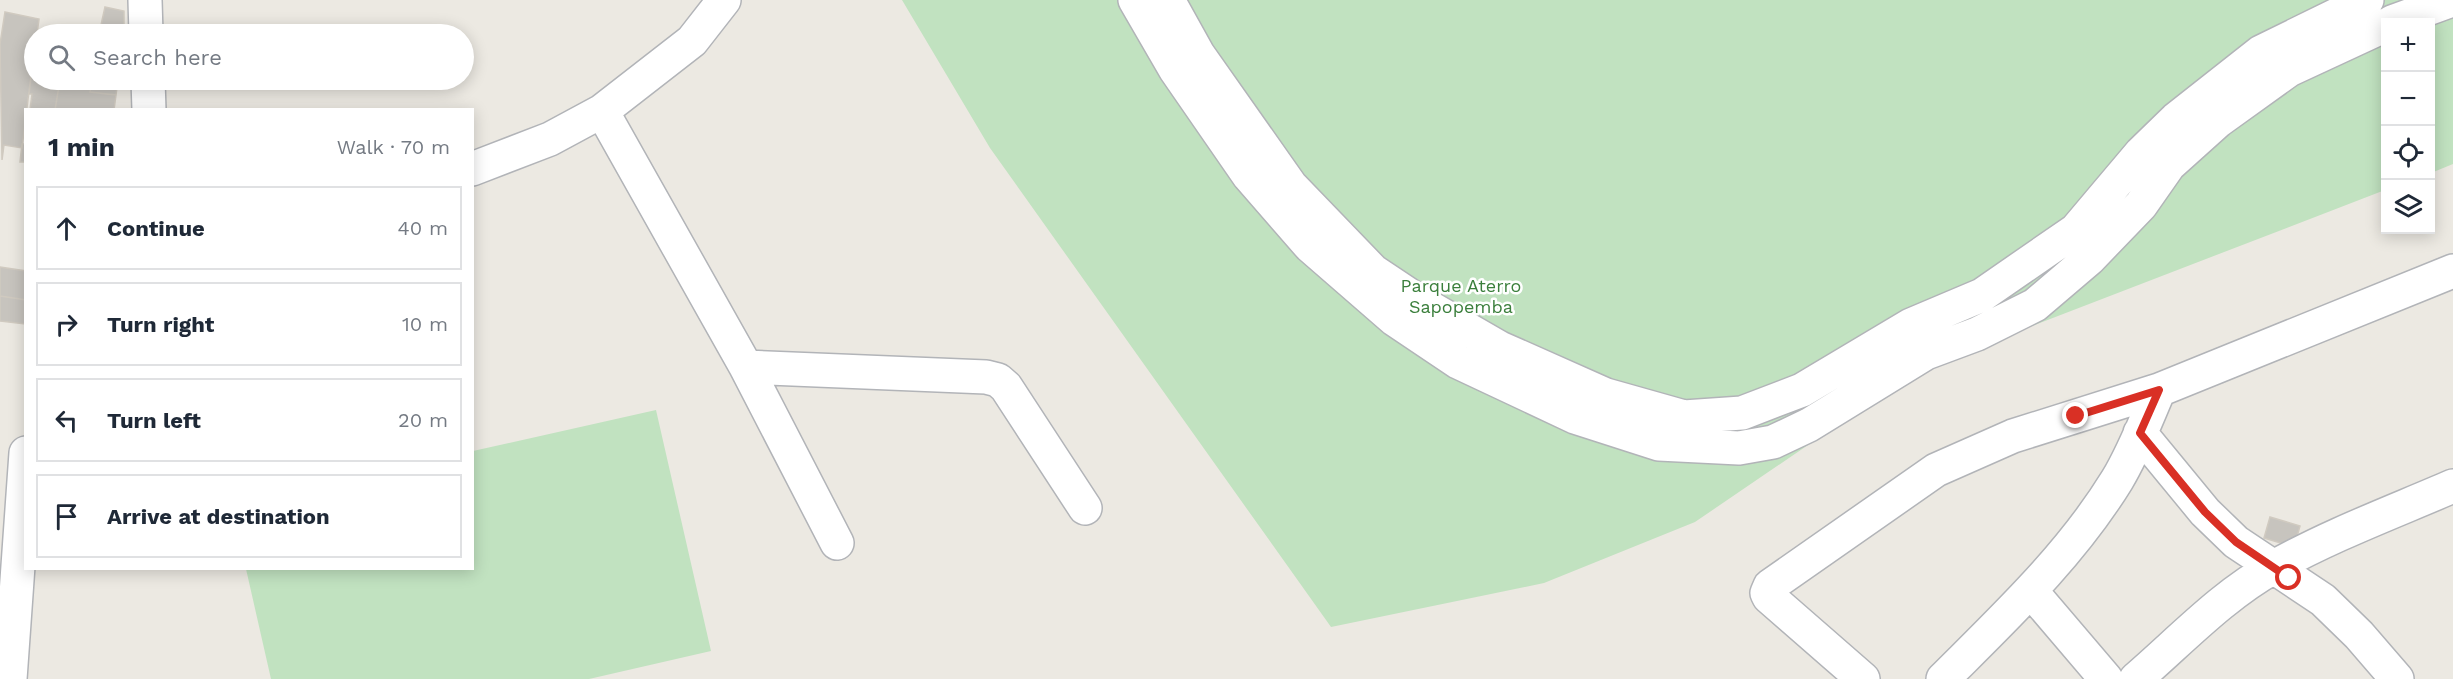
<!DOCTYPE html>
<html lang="en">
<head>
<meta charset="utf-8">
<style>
  body { margin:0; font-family:"Work Sans",sans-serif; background:#f2f2f3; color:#1f2937 }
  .controls { position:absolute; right:18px; top:18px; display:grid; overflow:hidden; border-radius:0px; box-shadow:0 3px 15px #0003 }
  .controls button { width:54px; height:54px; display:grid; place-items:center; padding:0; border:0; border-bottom:2px solid #e0e1e3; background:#fff; color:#1f2937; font:30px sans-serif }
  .stop { position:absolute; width:18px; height:18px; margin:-14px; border:4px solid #d93025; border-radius:50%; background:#fff }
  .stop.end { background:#d93025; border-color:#fff; box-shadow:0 2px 6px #0008 }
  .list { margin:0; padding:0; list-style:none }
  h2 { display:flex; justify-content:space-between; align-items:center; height:78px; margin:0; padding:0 24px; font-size:26px }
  h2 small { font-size:20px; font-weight:400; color:#747a83 }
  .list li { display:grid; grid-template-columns:39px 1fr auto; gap:18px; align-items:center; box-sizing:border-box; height:84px; margin:0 12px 12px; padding:0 12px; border:2px solid #e0e1e3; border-radius:0px }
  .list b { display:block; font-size:22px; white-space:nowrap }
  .list em { font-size:20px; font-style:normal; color:#747a83 }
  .icon { flex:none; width:33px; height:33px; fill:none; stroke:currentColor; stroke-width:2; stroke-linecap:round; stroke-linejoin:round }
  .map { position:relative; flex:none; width:2453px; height:679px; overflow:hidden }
  .search { position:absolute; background:#fff; box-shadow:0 3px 15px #0003; left:24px; top:24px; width:450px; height:66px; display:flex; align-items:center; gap:15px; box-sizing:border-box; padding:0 21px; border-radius:33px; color:#747a83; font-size:22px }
  .panel { position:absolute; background:#fff; box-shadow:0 3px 15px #0003; left:24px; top:108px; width:450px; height:462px; border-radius:0px }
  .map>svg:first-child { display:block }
  .green { fill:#c1e2c0 }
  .building { fill:#c7c4be; stroke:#d0cac0; stroke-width:1.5 }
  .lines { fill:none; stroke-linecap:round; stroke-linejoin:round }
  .minor-casing { stroke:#b2b4b8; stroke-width:36 }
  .minor { stroke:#fff; stroke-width:33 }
  .route { stroke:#d93025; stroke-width:8 }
  .labels { text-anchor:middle; stroke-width:5; stroke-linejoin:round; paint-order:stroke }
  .park-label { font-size:18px; fill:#3b7f3c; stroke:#fff }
</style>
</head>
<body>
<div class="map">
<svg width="2453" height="679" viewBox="0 0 2453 679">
  <rect width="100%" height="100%" fill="#ece9e2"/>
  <path class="green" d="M902 0H2453V164L2431 173 2430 22H2386L2385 190 1918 370 1695 522 1544 583 1331 627 990 148Z
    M656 410 711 651 589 679H271L246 569 472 568 473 451Z"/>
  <path class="building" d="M105 7 124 11V34H99Z
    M5 12 39 19 37 34H34V51L22 148 4 145 2 160 0 44Z
    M34 51V80H60L55 110H30L32 94H29Z
    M60 80H92L90 92 116 95 114 110H55Z
    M92 80H118L116 95 90 92Z
    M22 144H26V162H20Z
    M0 267 26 271V300L0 296Z
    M0 296 26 300 25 324 0 321Z
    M2270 517 2300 526 2294 547 2264 538Z"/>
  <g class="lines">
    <defs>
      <path id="minor" d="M145 0 146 34
        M1135 0 1175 69 1249 176 1310 246 1394 319 1458 362 1575 417 1659 444 1739 448 1773 442 1809 425 1926 353 1977 334 2035 305 2089 259 2141 205 2169 165 2218 121 2289 70 2386 25
        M1168 0 1198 54 1291 186 1373 271 1415 299 1500 348 1606 395 1684 417 1742 413 1802 390 1911 325 1982 295 2076 230 2141 153 2176 119 2261 52 2367 0
        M2392 22 2452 0
        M148 80 149 110
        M602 111 746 367 837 543
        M472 169 550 139 602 111 692 41 724 0
        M746 367 986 377 998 380 1006 387 1085 508
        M2140 433 2205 512 2236 542 2323 600 2359 635 2397 679
        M2031 591 2106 679
        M10 679 26 453
        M1863 679 1769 597 1767 593 1770 586 1936 470 2013 436 2159 390 2453 271
        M1943 679C2005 617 2071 555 2117 480 2134 452 2146 420 2159 390
        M2136 679C2180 641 2223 595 2274 567 2331 535 2393 512 2453 486"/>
    </defs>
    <use href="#minor" class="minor-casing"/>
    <use href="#minor" class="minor"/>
  </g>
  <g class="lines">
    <path class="route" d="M2076 416 2159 390 2140 433 2205 512 2236 542 2289 578"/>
  </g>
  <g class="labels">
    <g class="park-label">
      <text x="1461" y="292">Parque Aterro<tspan x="1461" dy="21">Sapopemba</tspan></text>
    </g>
  </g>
</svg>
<div class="controls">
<button>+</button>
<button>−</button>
<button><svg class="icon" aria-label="locate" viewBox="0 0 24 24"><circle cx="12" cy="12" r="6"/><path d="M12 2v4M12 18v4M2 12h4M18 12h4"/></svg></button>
<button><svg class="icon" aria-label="layers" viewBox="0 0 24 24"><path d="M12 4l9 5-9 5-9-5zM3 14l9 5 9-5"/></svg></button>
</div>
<div class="stop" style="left:2289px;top:578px"></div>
<div class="stop end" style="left:2076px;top:416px"></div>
<div class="search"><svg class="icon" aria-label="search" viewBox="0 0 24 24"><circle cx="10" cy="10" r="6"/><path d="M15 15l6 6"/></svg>Search here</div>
<section class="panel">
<h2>1 min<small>Walk · 70 m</small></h2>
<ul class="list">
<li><svg class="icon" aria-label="ahead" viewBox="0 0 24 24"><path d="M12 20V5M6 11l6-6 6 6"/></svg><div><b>Continue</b></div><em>40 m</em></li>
<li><svg class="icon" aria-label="right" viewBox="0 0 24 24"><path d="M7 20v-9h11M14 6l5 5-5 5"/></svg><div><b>Turn right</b></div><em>10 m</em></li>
<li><svg class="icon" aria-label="left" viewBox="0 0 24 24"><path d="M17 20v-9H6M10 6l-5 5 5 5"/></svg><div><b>Turn left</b></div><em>20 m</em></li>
<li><svg class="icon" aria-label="arrive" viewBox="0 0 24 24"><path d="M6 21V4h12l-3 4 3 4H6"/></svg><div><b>Arrive at destination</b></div></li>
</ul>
</section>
</div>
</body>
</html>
